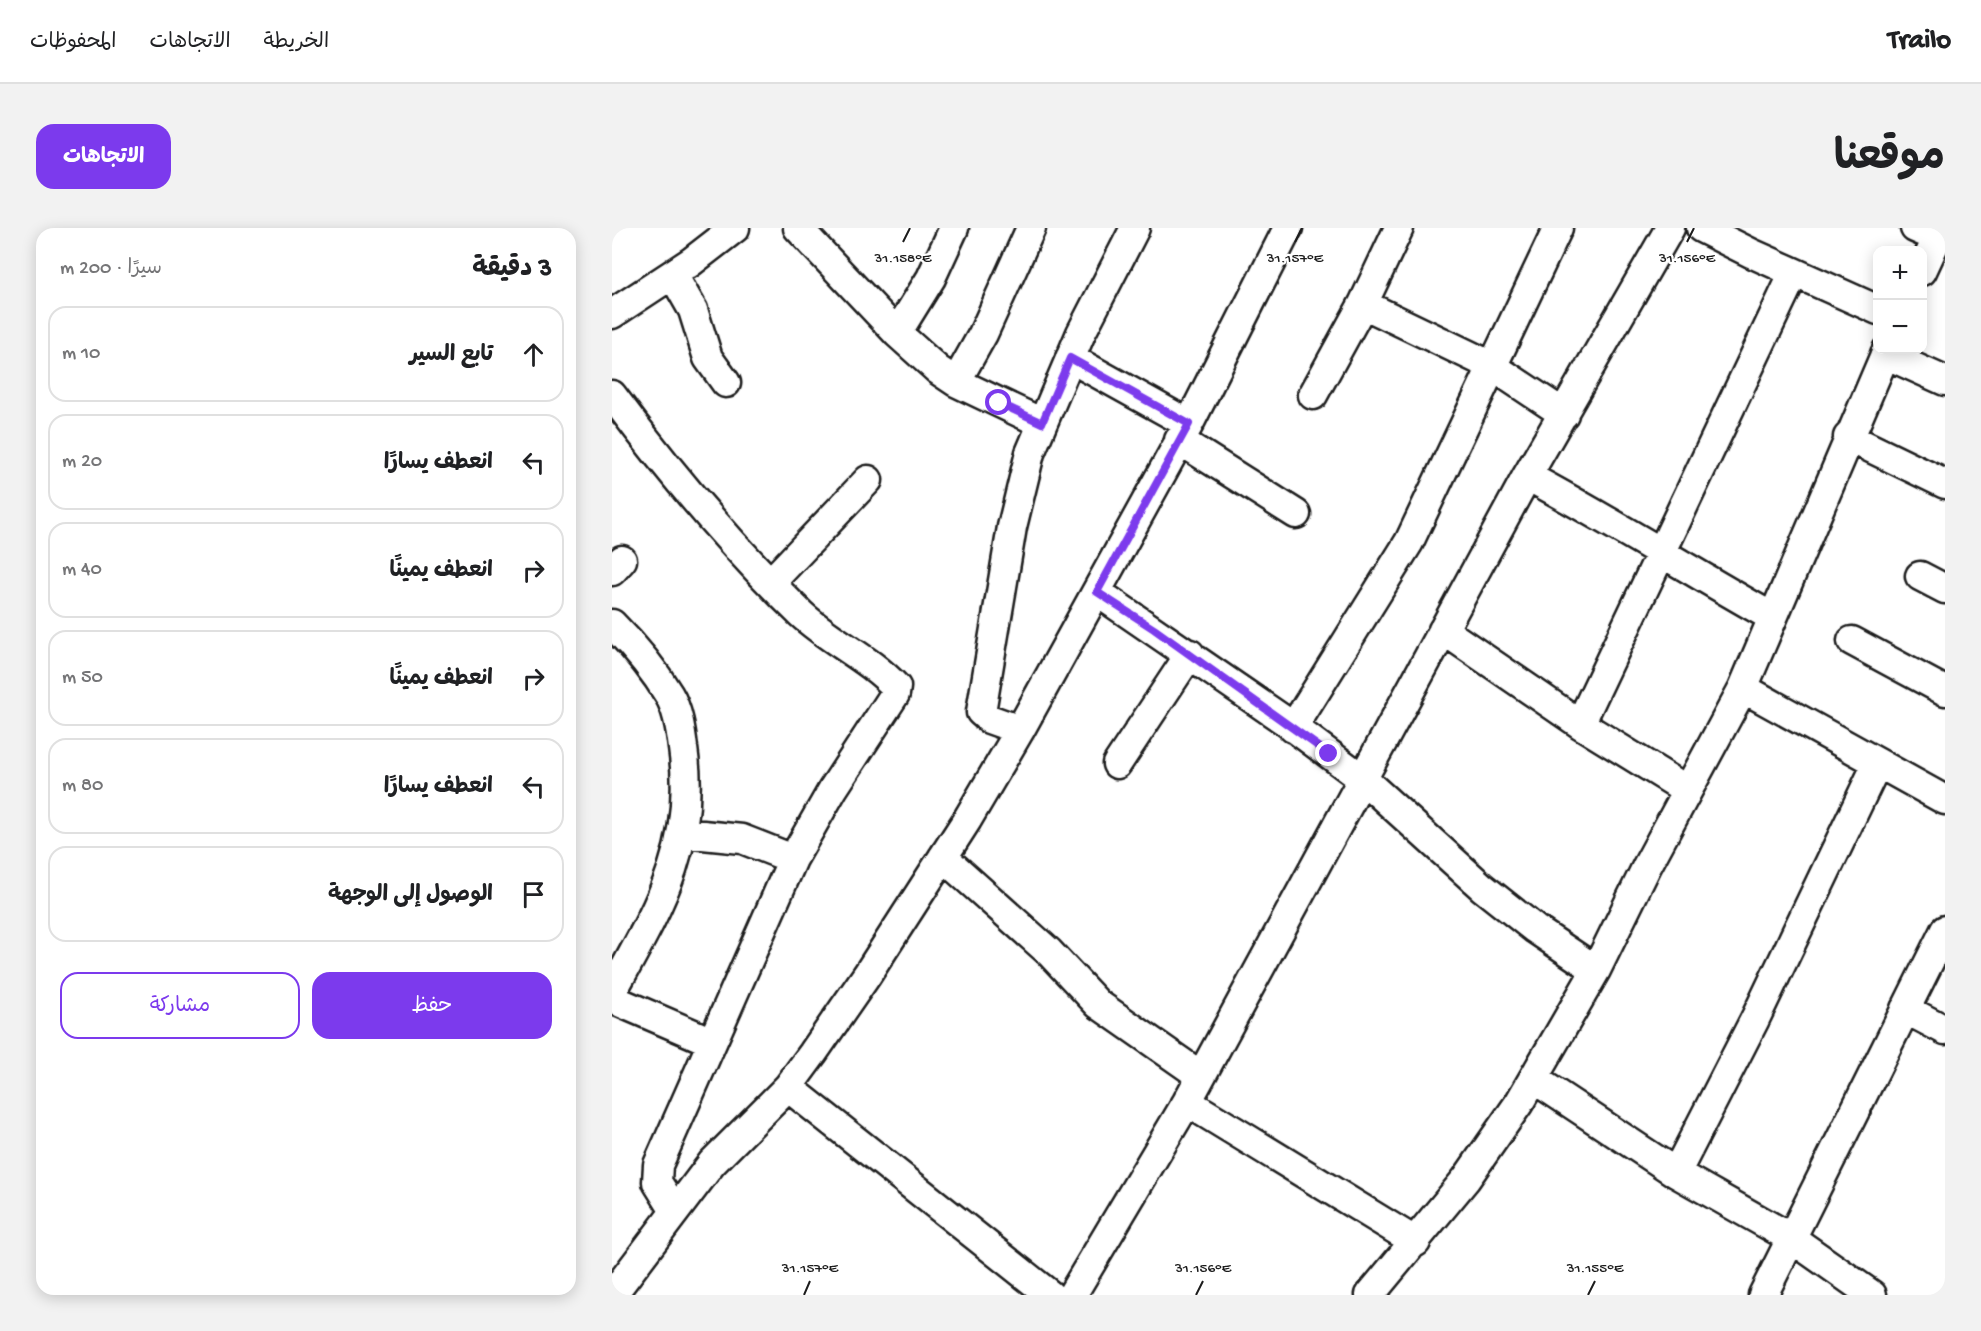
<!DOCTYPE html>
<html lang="ar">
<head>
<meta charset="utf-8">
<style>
  body { margin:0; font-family:"Gochi Hand","Playpen Sans Arabic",sans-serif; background:#f2f2f2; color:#202124; direction:rtl }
  .controls { position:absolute; right:18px; top:18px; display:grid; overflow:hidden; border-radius:12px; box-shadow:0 3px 15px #0003 }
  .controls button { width:54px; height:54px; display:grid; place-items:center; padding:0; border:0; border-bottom:2px solid #e0e0e0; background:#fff; color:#202124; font:30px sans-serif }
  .stop { position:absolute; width:18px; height:18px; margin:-14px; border:4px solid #7c3aed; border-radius:50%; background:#fff }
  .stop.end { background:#7c3aed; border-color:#fff; box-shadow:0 2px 6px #0008 }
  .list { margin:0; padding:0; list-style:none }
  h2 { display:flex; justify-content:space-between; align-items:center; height:78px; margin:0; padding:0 24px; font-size:26px }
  h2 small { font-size:20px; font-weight:400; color:#757577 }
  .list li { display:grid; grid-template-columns:39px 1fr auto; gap:18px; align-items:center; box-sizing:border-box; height:96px; margin:0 12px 12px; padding:0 12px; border:2px solid #e0e0e0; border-radius:18px }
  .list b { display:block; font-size:22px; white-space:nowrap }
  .list em { font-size:20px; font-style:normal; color:#757577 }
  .actions { display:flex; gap:12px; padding:18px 24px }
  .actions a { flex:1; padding:14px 0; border:2px solid #7c3aed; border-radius:18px; text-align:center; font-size:21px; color:#7c3aed }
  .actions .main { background:#7c3aed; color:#fff }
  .icon { flex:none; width:33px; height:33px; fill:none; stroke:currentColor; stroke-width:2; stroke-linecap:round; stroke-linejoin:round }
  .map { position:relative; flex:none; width:1333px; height:1067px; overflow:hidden; direction:ltr; border-radius:18px }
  header { display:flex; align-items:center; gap:36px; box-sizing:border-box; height:84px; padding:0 30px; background:#fff; border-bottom:2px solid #e0e0e0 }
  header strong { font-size:28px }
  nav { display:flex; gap:33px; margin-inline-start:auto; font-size:21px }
  .intro { display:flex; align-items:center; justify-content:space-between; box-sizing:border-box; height:144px; padding:0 36px }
  h1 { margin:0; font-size:42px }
  .button { padding:15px 27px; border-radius:18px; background:#7c3aed; color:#fff; font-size:21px; font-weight:700 }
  main { display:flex; gap:36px; padding:0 36px }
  aside { flex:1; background:#fff; border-radius:18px; box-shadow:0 3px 15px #0003 }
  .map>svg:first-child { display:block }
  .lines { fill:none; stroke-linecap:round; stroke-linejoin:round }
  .minor-casing { stroke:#1c1c1c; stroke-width:33 }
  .minor { stroke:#fff; stroke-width:28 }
  .route { stroke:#7c3aed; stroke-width:8 }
  .ticks { fill:none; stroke:#1c1c1c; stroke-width:2 }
  .ticks-label { font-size:15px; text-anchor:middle; fill:#1c1c1c; stroke:#fff; stroke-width:4.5; stroke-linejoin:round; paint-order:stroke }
</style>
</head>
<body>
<header>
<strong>Trailo</strong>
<nav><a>الخريطة</a><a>الاتجاهات</a><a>المحفوظات</a></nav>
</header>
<div class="intro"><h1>موقعنا</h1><a class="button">الاتجاهات</a></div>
<main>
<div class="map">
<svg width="1333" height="1067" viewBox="0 0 1333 1067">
  <rect width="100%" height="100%" fill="#fff"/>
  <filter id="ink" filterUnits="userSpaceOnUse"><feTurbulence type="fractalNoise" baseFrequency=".0167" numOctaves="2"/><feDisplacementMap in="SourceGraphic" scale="12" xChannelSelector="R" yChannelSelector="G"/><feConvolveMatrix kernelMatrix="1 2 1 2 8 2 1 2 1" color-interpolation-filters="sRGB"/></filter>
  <g filter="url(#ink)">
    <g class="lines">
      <defs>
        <path id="minor" d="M186 0 285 105 326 142 344 154 430 195
          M1089 0 1139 25 1266 82
          M1303 0 1326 10
          M1310 43 1330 0
          M61 47 81 82 96 130 114 155
          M751 76 880 138 952 186
          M0 86 79 34 123 0
          M285 105 319 50 342 0
          M1273 126 1333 153
          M458 130 577 196
          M344 154 371 106 419 0
          M0 167C58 245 120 319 189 386 218 413 257 430 284 459L283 466 221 561 181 631 46 937 45 954 63 983
          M701 167 751 76 787 0
          M1236 209 1333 256
          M567 212 684 286
          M915 248C998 292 1078 343 1160 389
          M0 343 10 332
          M1308 348 1333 361
          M159 354 256 252
          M485 364 673 493 752 552 870 659 923 701 984 742
          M0 396C21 417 42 442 57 467 66 482 69 503 71 520 85 618 45 682 0 764
          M831 402 968 496 1075 562
          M1240 413 1333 463
          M1131 460 1333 572
          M968 496 1182 45
          M681 500 797 314 946 0
          M408 502 377 491 369 484 400 299 418 225 469 105 523 0
          M505 536 578 426
          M71 605 130 611 181 631
          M331 629 437 724 486 776 589 848
          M0 771 100 814
          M1293 781 1333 802
          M922 851 1064 945 1179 1010 1260 1067
          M176 859 438 1067
          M575 874 804 1014
          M1064 945 1143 791 1265 536
          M0 1067 100 935 176 859 201 825 255 747 355 592 408 502 577 196 676 0
          M460 1067 575 874 915 248 1058 0
          M758 1067 854 951 907 875 984 742 1035 638 1131 460 1275 122
          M1151 1067 1333 702"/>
      </defs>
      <use href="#minor" class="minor-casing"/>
      <use href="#minor" class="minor"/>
    </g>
  </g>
  <g class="lines" filter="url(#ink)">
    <path class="route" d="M387 175 430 195 458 130 577 196 485 364 542 401 717 526"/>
  </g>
  <path class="ticks" d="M291 14 298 0M683 14 690 0M1075 14 1082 0M192 1067 198 1053M584 1067 591 1053M976 1067 983 1053"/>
  <g class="ticks-label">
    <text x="291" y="34">31.158°E</text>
    <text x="683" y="34">31.157°E</text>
    <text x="1075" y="34">31.156°E</text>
    <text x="198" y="1044">31.157°E</text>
    <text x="591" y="1044">31.156°E</text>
    <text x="983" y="1044">31.155°E</text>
  </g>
</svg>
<div class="controls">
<button>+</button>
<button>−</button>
</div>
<div class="stop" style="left:387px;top:175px"></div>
<div class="stop end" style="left:717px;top:526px"></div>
</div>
<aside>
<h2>3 دقيقة<small>سيرًا · 200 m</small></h2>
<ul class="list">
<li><svg class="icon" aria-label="ahead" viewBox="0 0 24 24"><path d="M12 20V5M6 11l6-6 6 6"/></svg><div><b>تابع السير</b></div><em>10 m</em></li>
<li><svg class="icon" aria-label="left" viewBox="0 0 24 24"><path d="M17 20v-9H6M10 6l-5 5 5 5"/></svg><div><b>انعطف يسارًا</b></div><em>20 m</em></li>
<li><svg class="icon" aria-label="right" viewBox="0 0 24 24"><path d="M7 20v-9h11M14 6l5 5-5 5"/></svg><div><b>انعطف يمينًا</b></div><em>40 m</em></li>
<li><svg class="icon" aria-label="right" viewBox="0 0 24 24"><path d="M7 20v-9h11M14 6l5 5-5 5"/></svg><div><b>انعطف يمينًا</b></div><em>50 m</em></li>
<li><svg class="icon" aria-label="left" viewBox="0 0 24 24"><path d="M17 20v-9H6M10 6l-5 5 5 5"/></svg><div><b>انعطف يسارًا</b></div><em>80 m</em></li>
<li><svg class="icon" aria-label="arrive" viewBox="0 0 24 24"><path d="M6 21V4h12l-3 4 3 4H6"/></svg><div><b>الوصول إلى الوجهة</b></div></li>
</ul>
<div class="actions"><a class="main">حفظ</a><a>مشاركة</a></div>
</aside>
</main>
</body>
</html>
